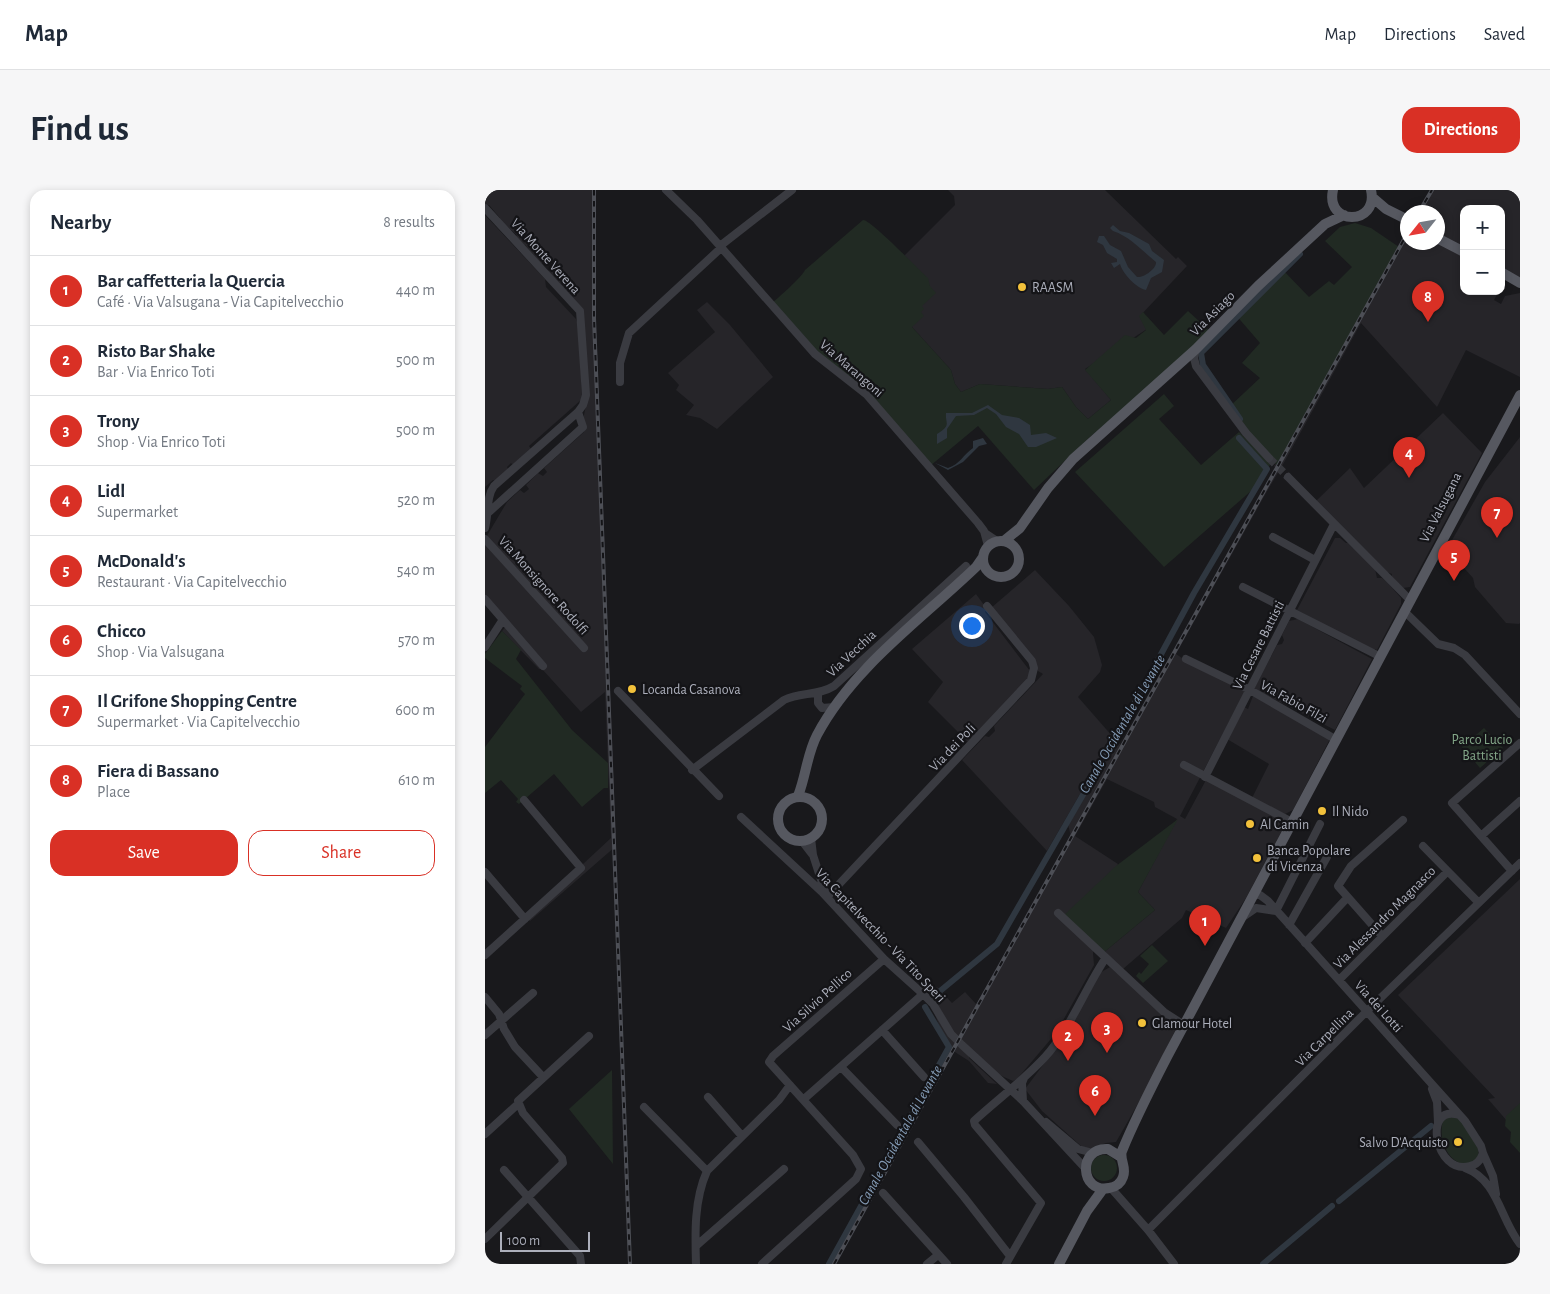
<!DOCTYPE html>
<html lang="en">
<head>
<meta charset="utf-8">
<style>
  body { margin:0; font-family:"Alegreya Sans",sans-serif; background:#f6f6f7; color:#1f2937 }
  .controls { position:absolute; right:15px; top:15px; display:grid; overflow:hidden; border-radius:10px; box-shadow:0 2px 8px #0003 }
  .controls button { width:45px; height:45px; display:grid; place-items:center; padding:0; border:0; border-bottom:1px solid #e0e1e3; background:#fff; color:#1f2937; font:25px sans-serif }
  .compass { position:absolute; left:915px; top:15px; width:45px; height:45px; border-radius:50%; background:#fff; box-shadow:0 2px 8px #0003; rotate:239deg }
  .scale { position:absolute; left:15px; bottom:12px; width:90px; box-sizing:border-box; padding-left:5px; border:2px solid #acafbb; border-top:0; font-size:14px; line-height:18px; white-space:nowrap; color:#acafbb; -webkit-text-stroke:4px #141417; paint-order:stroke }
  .you { position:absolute; left:486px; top:435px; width:18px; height:18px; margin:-12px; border:4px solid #fff; border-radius:50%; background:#1a73e8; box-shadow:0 0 0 8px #1a73e833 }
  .badge { display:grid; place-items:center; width:32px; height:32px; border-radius:50%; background:#d93025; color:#fff; font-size:16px; font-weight:700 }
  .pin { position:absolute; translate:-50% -41px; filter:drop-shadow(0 1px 2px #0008) }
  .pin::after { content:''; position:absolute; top:26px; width:18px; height:15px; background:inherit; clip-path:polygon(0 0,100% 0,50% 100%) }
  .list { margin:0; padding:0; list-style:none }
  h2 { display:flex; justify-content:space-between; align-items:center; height:65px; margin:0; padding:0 20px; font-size:21px }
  h2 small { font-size:16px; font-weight:400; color:#747a83 }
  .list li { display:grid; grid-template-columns:32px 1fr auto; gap:15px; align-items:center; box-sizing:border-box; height:70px; padding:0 20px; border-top:1px solid #e0e1e3 }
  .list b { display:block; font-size:19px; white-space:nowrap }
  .list p { margin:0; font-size:16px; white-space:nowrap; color:#747a83 }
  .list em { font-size:16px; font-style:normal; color:#747a83 }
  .actions { display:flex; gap:10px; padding:15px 20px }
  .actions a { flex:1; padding:11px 0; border:1px solid #d93025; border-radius:15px; text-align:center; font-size:18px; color:#d93025 }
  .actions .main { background:#d93025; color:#fff }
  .map { position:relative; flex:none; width:1035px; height:1074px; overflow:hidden; border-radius:15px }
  header { display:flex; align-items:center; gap:30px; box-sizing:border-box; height:70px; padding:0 25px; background:#fff; border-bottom:1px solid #e0e1e3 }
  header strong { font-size:24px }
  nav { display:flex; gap:28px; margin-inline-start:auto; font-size:18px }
  .intro { display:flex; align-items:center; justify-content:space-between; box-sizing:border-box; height:120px; padding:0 30px }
  h1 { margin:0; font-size:35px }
  .button { padding:12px 22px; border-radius:15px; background:#d93025; color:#fff; font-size:18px; font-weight:700 }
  main { display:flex; gap:30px; padding:0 30px }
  aside { flex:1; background:#fff; border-radius:15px; box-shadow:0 2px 8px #0003 }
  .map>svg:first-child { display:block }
  .built { fill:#262529 }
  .green { fill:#212a23 }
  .water { fill:#2f3740 }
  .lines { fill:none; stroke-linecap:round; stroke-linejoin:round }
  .canal { stroke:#2f3740; stroke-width:6 }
  .minor-tunnel { stroke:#36373c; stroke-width:8; stroke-dasharray:8 4; stroke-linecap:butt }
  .minor { stroke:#3a3b41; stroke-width:8 }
  .major { stroke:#565860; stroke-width:10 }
  .rail-casing { stroke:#4d4f56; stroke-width:4 }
  .rail { stroke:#141417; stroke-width:2; stroke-dasharray:5.5; stroke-linecap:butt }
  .poi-dot { fill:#f2c13b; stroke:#141417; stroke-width:2 }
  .labels { text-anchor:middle; stroke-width:4.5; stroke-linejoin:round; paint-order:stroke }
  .street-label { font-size:14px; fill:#acafbb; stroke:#141417 }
  .poi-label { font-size:14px; fill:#acafbb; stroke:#141417; text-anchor:start }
  .park-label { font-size:14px; fill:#83a688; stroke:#141417 }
  .water-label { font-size:15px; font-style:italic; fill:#849bb5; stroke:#141417 }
</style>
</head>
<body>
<header>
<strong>Map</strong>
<nav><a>Map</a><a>Directions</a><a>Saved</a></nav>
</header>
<div class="intro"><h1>Find us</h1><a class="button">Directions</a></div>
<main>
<aside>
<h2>Nearby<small>8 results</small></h2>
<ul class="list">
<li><span class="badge">1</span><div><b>Bar caffetteria la Quercia</b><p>Café · Via Valsugana - Via Capitelvecchio</p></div><em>440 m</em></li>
<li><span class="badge">2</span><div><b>Risto Bar Shake</b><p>Bar · Via Enrico Toti</p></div><em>500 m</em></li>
<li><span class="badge">3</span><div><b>Trony</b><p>Shop · Via Enrico Toti</p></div><em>500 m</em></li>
<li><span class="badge">4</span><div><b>Lidl</b><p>Supermarket</p></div><em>520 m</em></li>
<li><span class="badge">5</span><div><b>McDonald's</b><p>Restaurant · Via Capitelvecchio</p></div><em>540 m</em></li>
<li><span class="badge">6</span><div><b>Chicco</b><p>Shop · Via Valsugana</p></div><em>570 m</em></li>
<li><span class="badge">7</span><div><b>Il Grifone Shopping Centre</b><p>Supermarket · Via Capitelvecchio</p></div><em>600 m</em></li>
<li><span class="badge">8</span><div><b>Fiera di Bassano</b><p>Place</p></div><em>610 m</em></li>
</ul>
<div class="actions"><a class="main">Save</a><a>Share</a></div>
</aside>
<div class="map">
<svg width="1035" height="1074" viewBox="0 0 1035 1074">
  <rect width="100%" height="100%" fill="#19191c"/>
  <path class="built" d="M0 0H111L110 107 131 656 45 731 41 727 126 648 120 502 96 522 57 479H54L17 441 24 433 0 410V349L22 312 35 300 39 303 44 299 41 295 53 283 58 286 62 282 59 278 99 242 98 230 101 215 99 133 63 81 67 77 65 71 61 68 56 74 40 55 38 56 30 47 32 45 14 30 15 28 4 15H0Z
    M463 0H620L691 69 693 67 702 76 655 126 662 139 600 179 626 210 603 229 591 217 577 197 563 199 495 194 476 202 470 194 466 180 427 137 445 96 419 66 470 15 469 6Z
    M946 0H1035V88L1016 79V19H979V101H1014L1009 110 1016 114 1020 106 1035 103V187L981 160 952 217 876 133 796 278 795 282 794 281 781 303 691 464 697 468 698 465 759 497 760 501 695 626 700 629 721 590 799 631 800 635 761 708 741 738 701 720 697 728 638 779 618 763 670 720 653 702 692 629 670 617 669 612 622 589 590 646 633 674 608 763 609 775 571 843 532 889 528 891 519 887 506 880 474 853 473 856 484 865V868L512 894 503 893 484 871 462 857 443 806 452 797 467 813 480 802 492 815 586 647 583 634 588 625 631 550 637 556 791 279 789 276 791 273 793 275 922 42V52H952V22H934Z
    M0 25 60 89 61 97 91 129 94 137 97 206 96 210 44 256 46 259 28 275 26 273 22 277 23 279 10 291 8 290 0 297Z
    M222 112 245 135 288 187 232 239 215 228 201 225 209 215 191 200 194 195 183 183 230 142 212 120Z
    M958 223 997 263 925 397 918 398 907 387V384L902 382 830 312 865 278 879 298Z
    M1035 247V433L1034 434 1021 433 990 397 988 388 962 359 1000 292Z
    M850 348H855L861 353H863L890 379 892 388H897L902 392 916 408V414L892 460 890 459 888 461 812 420Z
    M550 380 584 416 609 447 617 475 615 482 593 507 628 547 562 661 477 570 500 546 504 547 510 541 509 536 558 484 553 481 506 418Z
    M491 404 502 419 500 422 545 481V487L485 554 443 512 458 492 427 459Z
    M813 429 887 469 850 540 769 499 792 455 797 454 799 450 797 445 804 431Z
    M768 506 846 547 808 620 800 624 767 608 784 574 742 549 759 517 763 519Z
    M1035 689V946L1003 909 1010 908 913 805Z
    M625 777 690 834 691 839 658 905 631 952 621 953 603 960 596 956 557 921 540 899 585 839 613 784Z"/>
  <path class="green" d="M378 30C385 29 433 79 443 88L445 96 451 103 437 116 439 119 436 122 439 126 427 137 466 180 470 194 476 202 495 194 563 199 577 197 591 217 603 229 626 210 600 180 640 145 651 148 661 140 654 126 658 122 679 145 703 121 726 142 689 176 606 246 549 300 493 236 445 276 408 231 354 184 286 114C293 108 317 87 320 80Z
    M870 33 886 38 914 57 793 276 775 258 743 218 775 188 757 173 775 153 750 124 796 78 824 107 844 91 849 95 867 77 840 51 855 37Z
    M679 204 689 216 674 229 716 275 754 242 786 273 774 294 679 377 590 282Z
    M17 441 36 460 31 469 87 540 123 573V598H119L97 617 69 584 34 614 31 612 33 609 16 590 0 603V557L40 504 35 499 37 496 0 468V464Z
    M999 538 1018 558 995 578 977 557Z
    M693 629 653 702 670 720 618 763 576 728 631 676Z
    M667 755 683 771 658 793 651 786 654 782 656 784 664 774 655 766Z
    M127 880 128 974 84 919Z
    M1035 913V963L1025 952 1026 942 1020 936 1021 926Z
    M964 927 975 929 994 959 993 968C971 987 951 953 958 931Z
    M606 978a13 13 0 1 1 26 0a13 13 0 1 1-26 0Z"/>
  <path class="water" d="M628 35 635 41 644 43 664 54 667 61 679 70 677 82 666 88 661 100C651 98 638 84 635 74L629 78 626 73 632 72V69L622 63 618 55 612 52 614 46H619L625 55 636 61 643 77 652 87C659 88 672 78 671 72 657 61 646 47 628 41L625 38Z
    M503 215 517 225 534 228 545 235 546 245 561 243 572 248 551 257H543L534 244 521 237 511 224 502 218 489 225 471 226 462 239V248L452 254V244C467 235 460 234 461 223H487Z
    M498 248 502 254 494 256 478 272 463 280 450 273 463 278C475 274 478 265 488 258V251Z"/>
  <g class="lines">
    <path class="canal" d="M755 229 718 175 716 163 815 64
      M449 806 512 754 633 544 709 403 782 279 754 248
      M854 1011 946 936
      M344 1074 464 857 440 817
      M778 1074 847 1016"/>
    <path class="minor-tunnel" d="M784 268 803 287"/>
    <path class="minor" d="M181 0 212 30 330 164 381 204 493 333 499 341 503 356
      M0 18 95 121 101 205 98 215 93 222 9 296C1 307 4 323 0 338
      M235 56 307 0
      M711 159 709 168 711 176 761 243 784 268
      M135 192V173L144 143 236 58
      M803 287 926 411
      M4 322 98 237 93 222
      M500 343 512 351
      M788 347 830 370
      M0 349 99 458
      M758 397 894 466
      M0 409 58 476
      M920 422 953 454 969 458 980 465 1035 524
      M0 457 17 431
      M701 469 765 500 850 549
      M133 501 234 606
      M333 503V513L337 518 349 517
      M699 575 807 632
      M207 580 299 510C315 502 333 506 349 496L481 376
      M720 587 849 334
      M256 627 337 702 399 769 438 804 448 814 466 844 477 855 538 911 600 978
      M996 646 1035 611
      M326 648 328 665 341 705
      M317 651 327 664
      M938 656 993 712
      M1027 681 967 613 1035 553
      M0 682 40 729
      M768 705H775L783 711 980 931 996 956 998 963C996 969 992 975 985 976 950 986 937 913 974 925
      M342 707 546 490 549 478 547 471 502 416
      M791 721 835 634
      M573 723 679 822 699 835
      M758 727 771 718 791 721
      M804 735 842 667
      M897 746 853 696 866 676 918 630
      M820 753 862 708
      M0 765 96 678 39 610
      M854 790 962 682
      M0 807 14 824 19 839 30 857 58 887
      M397 840 439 887
      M0 845 48 803
      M356 877 412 935
      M947 899 952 912 953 933
      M223 907 257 946
      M319 909 438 804
      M538 911 537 893 539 888
      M159 917 222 981
      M561 932 593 959 608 963
      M0 944 33 914
      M433 952 479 1007 525 1066
      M998 963 1008 986 1011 1004
      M980 978C1013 990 1015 1029 1035 1054
      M19 980 95 1066 96 1074
      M626 998 663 1040 689 1074
      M398 1003 462 1074
      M663 1040 879 824 1035 673
      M0 1049 78 973 77 968 38 923 33 911 104 846
      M211 1056 299 979
      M0 1072 2 1074
      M211 1074C210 1043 209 1010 222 981L294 910 305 895
      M277 1074 371 989 376 979 368 965 284 872 288 866 399 769
      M442 1074 453 1065
      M521 1074 556 1013 490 935 489 931C513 909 539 890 560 867 584 841 600 799 620 769"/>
    <path class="major" d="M848 0C840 36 894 36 886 0
      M887 7 901 19 917 27
      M952 48 979 62
      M1016 82 1035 93
      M498 369a18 18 0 1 1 36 0a18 18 0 1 1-36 0Z
      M519 351 535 338 563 298 588 269 711 159 773 96 840 34 859 25
      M313 606C321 586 322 564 332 545 368 477 437 429 491 377L498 367
      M293 629a22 22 0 1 1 44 0a22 22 0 1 1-44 0Z
      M636 967 623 959C592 957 595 1004 624 998 631 997 636 993 638 987 642 977 634 969 637 961 650 929 666 898 682 867L1035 205
      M574 1074 602 1021 618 999"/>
    <defs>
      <path id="rail" d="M109 0V128L145 1074
        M934 22 947 0
        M349 1074 922 44"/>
    </defs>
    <use href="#rail" class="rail-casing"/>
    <use href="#rail" class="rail"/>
  </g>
  <g class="poi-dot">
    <circle cx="537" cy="97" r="5"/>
    <circle cx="147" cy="499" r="5"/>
    <circle cx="837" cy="621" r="5"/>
    <circle cx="765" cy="634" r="5"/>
    <circle cx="772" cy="668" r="5"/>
    <circle cx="657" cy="833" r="5"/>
    <circle cx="973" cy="952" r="5"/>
  </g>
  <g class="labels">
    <g class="street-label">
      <text transform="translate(61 66) rotate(48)" y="5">Via Monte Verena</text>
      <text transform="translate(727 123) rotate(-45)" y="5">Via Asiago</text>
      <text transform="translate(367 178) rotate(41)" y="5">Via Marangoni</text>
      <text transform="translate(955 317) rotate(-63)" y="5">Via Valsugana</text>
      <text transform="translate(59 395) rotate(48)" y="5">Via Monsignore Rodolfi</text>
      <text transform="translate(773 455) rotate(-63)" y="5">Via Cesare Battisti</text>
      <text transform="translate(366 463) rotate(-43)" y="5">Via Vecchia</text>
      <text transform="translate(809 511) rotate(29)" y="5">Via Fabio Filzi</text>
      <text transform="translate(467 557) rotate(-46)" y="5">Via dei Poli</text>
      <text transform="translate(899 727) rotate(-45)" y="5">Via Alessandro Magnasco</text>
      <text transform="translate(396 745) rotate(46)" y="5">Via Capitelvecchio - Via Tito Speri</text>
      <text transform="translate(332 810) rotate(-42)" y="5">Via Silvio Pellico</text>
      <text transform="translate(894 816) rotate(48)" y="5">Via dei Lotti</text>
      <text transform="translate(839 847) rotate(-45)" y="5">Via Carpellina</text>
    </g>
    <g class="poi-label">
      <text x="547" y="102">RAASM</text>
      <text x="157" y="504">Locanda Casanova</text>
      <text x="847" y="626">Il Nido</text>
      <text x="775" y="639">Al Camin</text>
      <text x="782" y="665">Banca Popolare<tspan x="782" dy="16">di Vicenza</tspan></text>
      <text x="667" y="838">Glamour Hotel</text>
      <text x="963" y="957" text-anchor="end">Salvo D'Acquisto</text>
    </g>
    <g class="park-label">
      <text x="997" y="554">Parco Lucio<tspan x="997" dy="16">Battisti</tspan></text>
    </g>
    <g class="water-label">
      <text transform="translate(637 534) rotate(-60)" y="5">Canale Occidentale di Levante</text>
      <text transform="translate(415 945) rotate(-61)" y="5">Canale Occidentale di Levante</text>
    </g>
  </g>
</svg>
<div class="controls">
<button>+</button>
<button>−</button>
</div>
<svg class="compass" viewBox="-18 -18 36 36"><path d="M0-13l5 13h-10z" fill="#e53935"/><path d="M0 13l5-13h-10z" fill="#747a83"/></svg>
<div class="scale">100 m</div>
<div class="you"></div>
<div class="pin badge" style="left:720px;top:756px">1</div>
<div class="pin badge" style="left:583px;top:871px">2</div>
<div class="pin badge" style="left:622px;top:863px">3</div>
<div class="pin badge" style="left:924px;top:288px">4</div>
<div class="pin badge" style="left:969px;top:391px">5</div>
<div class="pin badge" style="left:610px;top:926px">6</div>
<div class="pin badge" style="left:1012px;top:348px">7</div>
<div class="pin badge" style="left:943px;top:132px">8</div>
</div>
</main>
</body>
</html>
